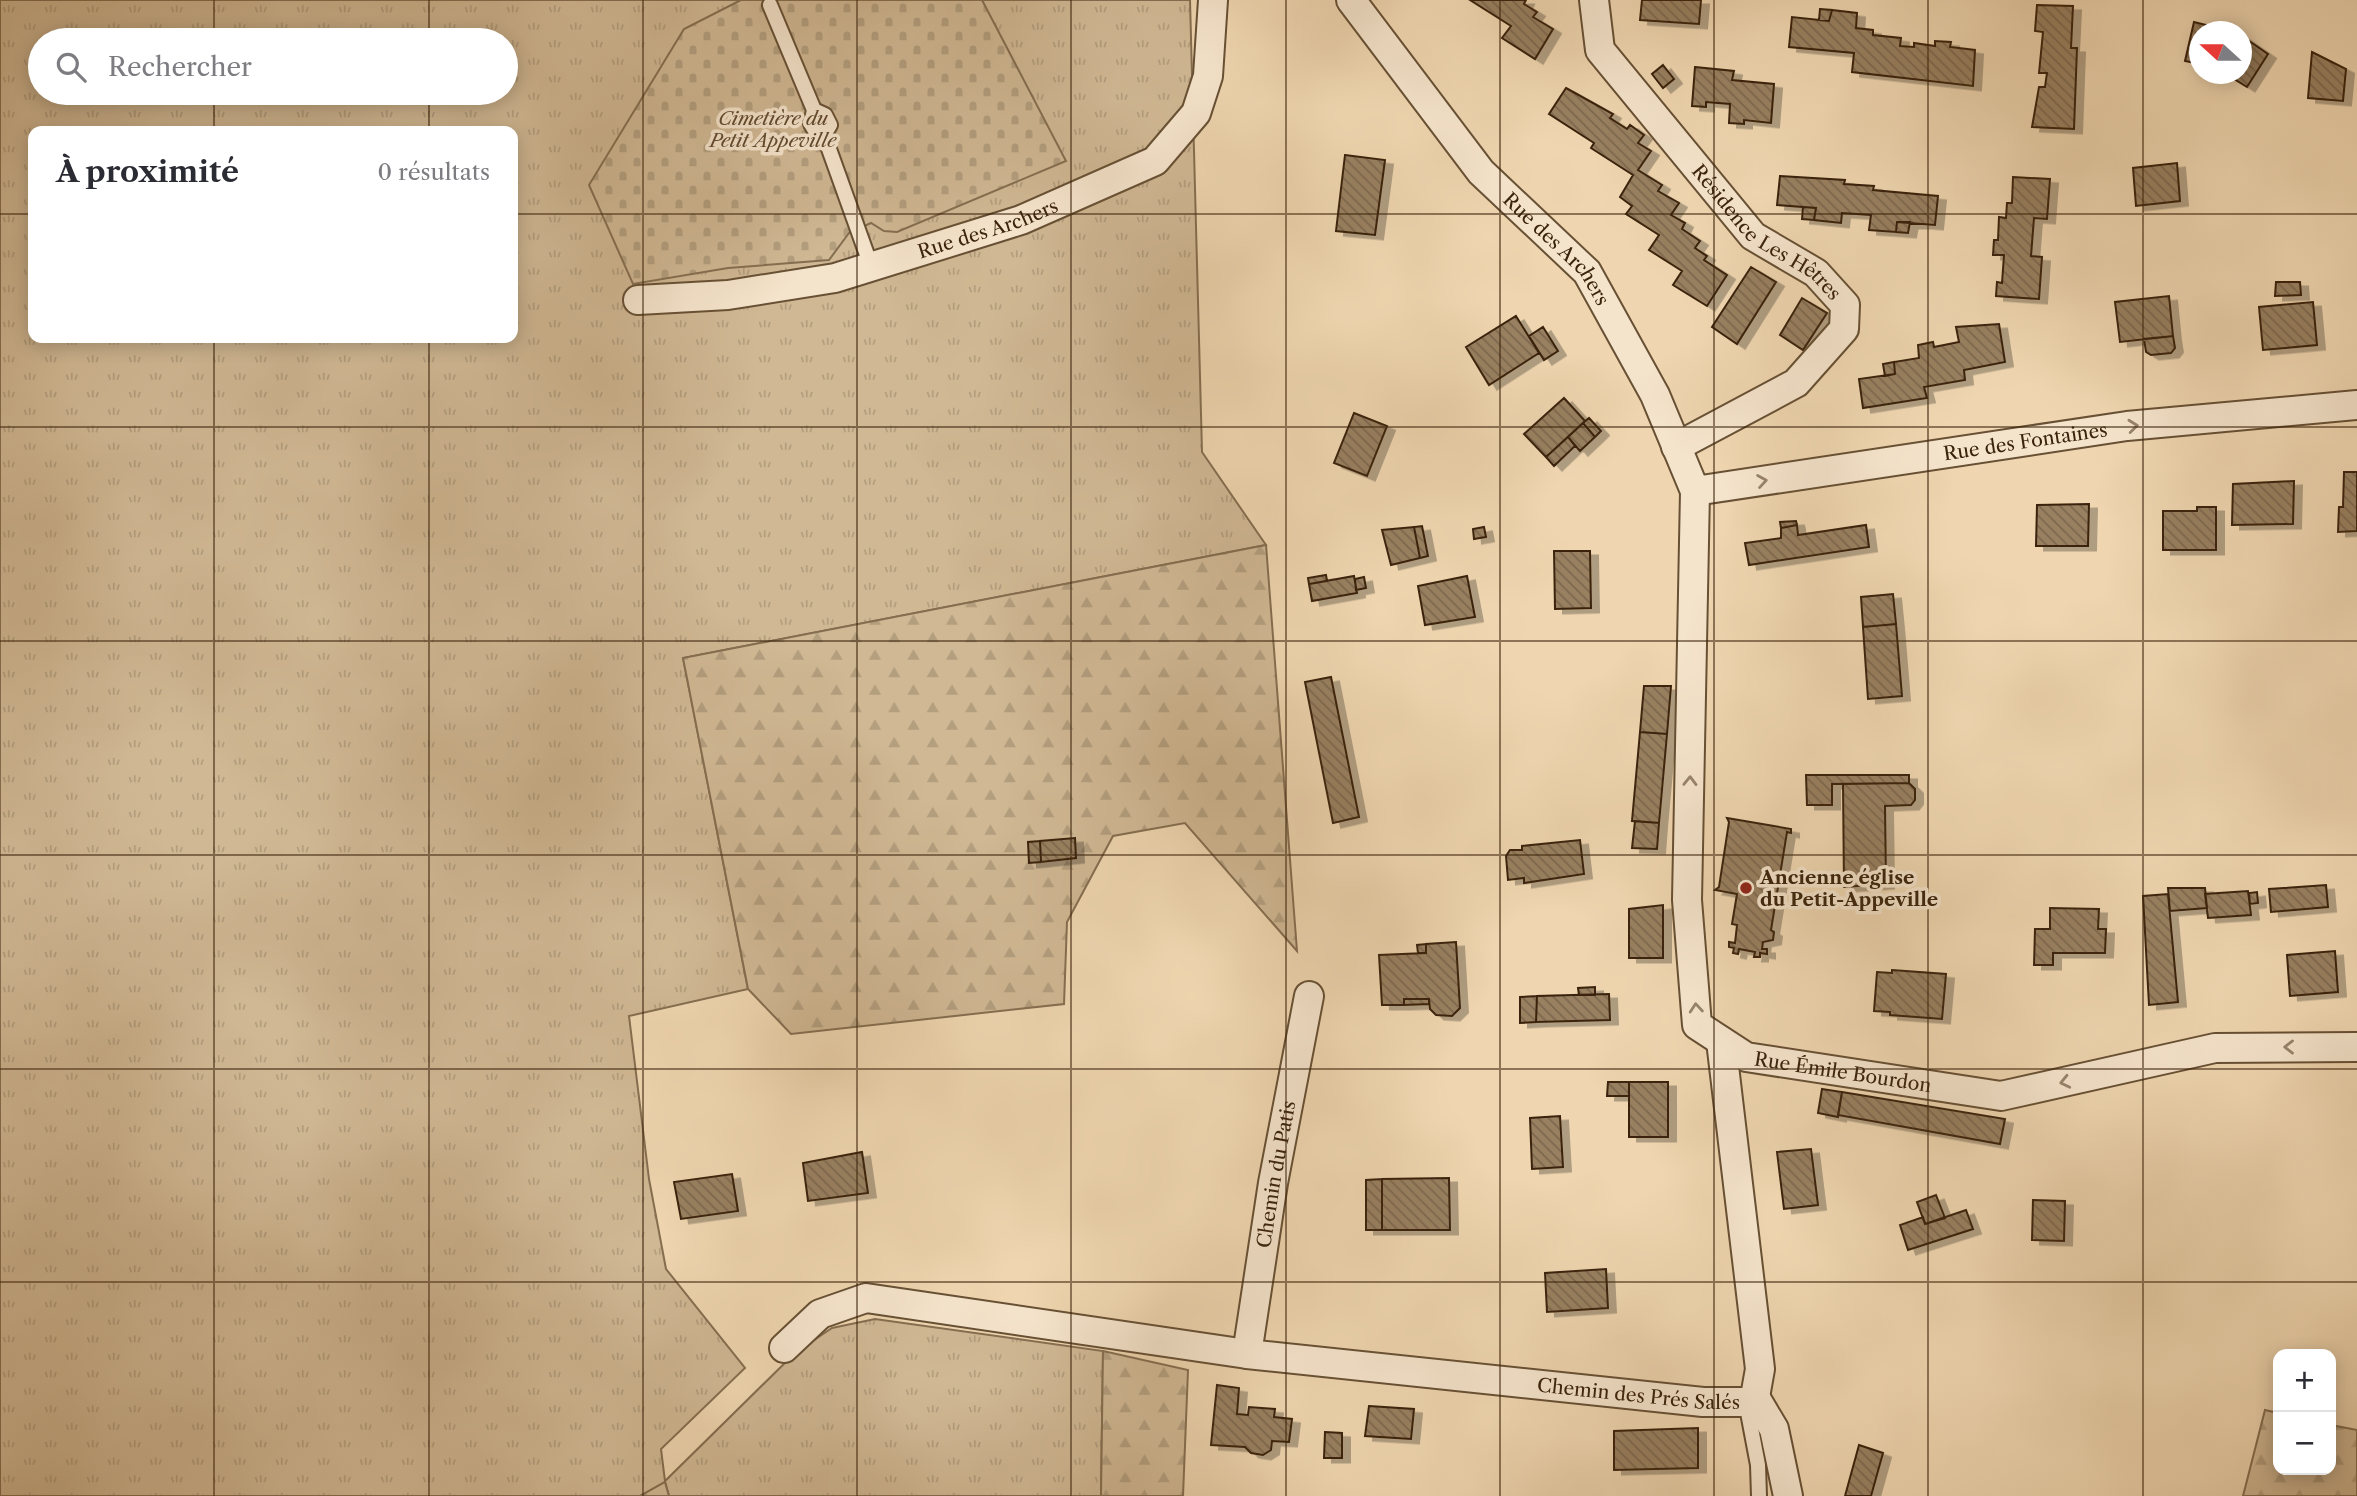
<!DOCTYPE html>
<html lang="fr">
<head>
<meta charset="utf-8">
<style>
  body { margin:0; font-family:"Libre Caslon Text",serif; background:#f2f2f3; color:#2b2b33 }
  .controls { position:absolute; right:21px; bottom:21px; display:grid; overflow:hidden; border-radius:14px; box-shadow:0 4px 18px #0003 }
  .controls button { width:63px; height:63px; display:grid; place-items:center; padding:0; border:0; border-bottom:2px solid #e1e1e2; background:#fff; color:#2b2b33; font:35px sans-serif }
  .compass { position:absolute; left:2189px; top:21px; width:63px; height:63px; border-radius:50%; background:#fff; box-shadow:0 4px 18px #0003; rotate:291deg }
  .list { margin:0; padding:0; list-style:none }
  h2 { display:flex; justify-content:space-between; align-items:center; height:91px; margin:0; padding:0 28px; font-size:30px }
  h2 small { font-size:23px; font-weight:400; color:#7c7c81 }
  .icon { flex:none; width:38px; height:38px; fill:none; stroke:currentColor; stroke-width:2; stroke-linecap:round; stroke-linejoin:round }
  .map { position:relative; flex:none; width:2357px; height:1496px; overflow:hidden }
  .search { position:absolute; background:#fff; box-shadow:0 4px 18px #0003; left:28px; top:28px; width:490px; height:77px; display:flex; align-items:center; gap:18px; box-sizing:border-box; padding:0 24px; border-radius:38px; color:#7c7c81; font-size:26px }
  .panel { position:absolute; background:#fff; box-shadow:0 4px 18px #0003; left:28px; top:126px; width:490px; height:217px; border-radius:14px }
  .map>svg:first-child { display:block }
  .grass { fill:url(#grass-tufts); stroke:#856e50; stroke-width:2; fill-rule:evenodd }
  .forest { fill:url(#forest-firs); stroke:#856e50; stroke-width:2 }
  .cemetery { fill:url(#cemetery-stones); stroke:#856e50; stroke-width:2 }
  .building { fill:url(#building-back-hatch); stroke:#3a230b; stroke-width:2; filter:url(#shadow) }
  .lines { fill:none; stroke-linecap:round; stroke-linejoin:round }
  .lane-casing { stroke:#675034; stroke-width:18 }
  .street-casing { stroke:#675034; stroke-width:32 }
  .lane { stroke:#f5e4cc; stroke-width:14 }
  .street { stroke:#f5e4cc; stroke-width:28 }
  .oneway { stroke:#98846c }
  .grid { fill:none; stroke:#3a230b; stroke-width:2; stroke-opacity:0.55 }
  .poi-dot { fill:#8f2418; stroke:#f5e4cc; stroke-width:2.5 }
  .labels { text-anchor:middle; stroke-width:7; stroke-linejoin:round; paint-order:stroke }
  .park-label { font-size:19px; font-style:italic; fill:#60482d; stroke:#f5e4cc }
  .street-label { font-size:19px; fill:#3a230b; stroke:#f5e4cc }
  .poi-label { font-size:19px; font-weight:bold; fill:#3a230b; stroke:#f5e4cc; text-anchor:start }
</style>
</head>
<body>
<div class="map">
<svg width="2357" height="1496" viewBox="0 0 2357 1496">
  <defs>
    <pattern id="grass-tufts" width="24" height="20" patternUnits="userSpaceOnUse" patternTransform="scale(1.75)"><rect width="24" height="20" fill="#d0b894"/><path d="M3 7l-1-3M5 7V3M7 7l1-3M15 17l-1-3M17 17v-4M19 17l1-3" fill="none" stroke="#b39e7e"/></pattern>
    <pattern id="forest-firs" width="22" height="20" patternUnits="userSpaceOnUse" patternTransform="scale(1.75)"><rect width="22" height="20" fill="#d0b894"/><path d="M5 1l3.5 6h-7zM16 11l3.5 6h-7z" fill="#b39e7e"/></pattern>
    <pattern id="cemetery-stones" width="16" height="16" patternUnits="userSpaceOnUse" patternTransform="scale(1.75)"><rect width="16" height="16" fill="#d0b894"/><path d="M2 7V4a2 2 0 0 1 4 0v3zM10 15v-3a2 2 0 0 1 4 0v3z" fill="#b39e7e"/></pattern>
    <pattern id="building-back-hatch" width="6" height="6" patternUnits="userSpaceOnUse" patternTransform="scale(1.75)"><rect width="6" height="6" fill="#988061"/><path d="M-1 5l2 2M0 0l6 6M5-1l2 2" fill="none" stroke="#7d684e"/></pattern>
    <filter id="shadow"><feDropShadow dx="8" dy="4.5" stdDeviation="0" flood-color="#0004"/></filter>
  </defs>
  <rect width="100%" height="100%" fill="#efd6b0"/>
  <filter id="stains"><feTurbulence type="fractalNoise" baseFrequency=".00286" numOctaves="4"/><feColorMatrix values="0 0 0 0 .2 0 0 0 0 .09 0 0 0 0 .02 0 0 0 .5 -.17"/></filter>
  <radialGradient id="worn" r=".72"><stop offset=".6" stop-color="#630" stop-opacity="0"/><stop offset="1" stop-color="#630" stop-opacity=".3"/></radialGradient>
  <path class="grass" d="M0 0H1190L1202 452 1266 545 683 658 748 989 629 1016 649 1179 666 1269 745 1368 661 1449 665 1481 795 1353 832 1328 875 1319 1103 1351 1101 1496H669L665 1482 640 1496H0ZM40 40H506V93H40ZM33 131H513V338H33Z"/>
  <path class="forest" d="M1266 545 1297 951 1185 823 1113 836 1067 922 1064 1004 791 1034 748 989 683 658Z
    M1103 1351 1188 1370 1183 1496H1101Z
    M2265 1410 2278 1413V1470H2331V1425L2357 1430V1496H2243Z
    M665 1482 669 1496H640Z"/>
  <path class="cemetery" d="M741 0H982L1066 161 897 232 884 231 871 223 849 233 829 260 728 268 633 284 589 185 684 29Z"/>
  <path class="building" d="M1470 0H1526L1524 4 1537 12 1533 17 1553 29 1535 59 1502 38 1511 26Z
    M1642 0H1701L1699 24 1640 20Z
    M2037 5 2073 6 2071 48H2077L2074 129 2032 127 2039 87H2045L2047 73H2039L2043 32 2035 31Z
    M1820 9 1832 10 1829 21 1819 20Z
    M1832 10 1857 13 1856 28 1873 30V35L1901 38 1900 46 1914 47V43L1935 46V41L1951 42 1950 47 1975 50 1973 86 1852 72 1854 53 1789 47 1792 17 1829 21Z
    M2194 22 2234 32H2200V64L2185 61Z
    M2242 36 2268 54 2247 87 2226 74H2242Z
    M2312 52 2346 69 2343 101 2308 98Z
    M1663 65 1674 79 1663 88 1652 74Z
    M1695 67 1734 71 1732 80 1774 84 1771 123 1744 120V124L1729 123 1730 104 1706 102V107L1692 106Z
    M1566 88 1613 114 1610 118 1627 129 1630 125 1644 135 1638 143 1651 151 1638 170 1662 185 1658 191 1679 203 1671 215 1685 223 1682 229 1700 241 1695 248 1707 256 1704 260 1727 275 1707 306 1673 285 1682 271 1649 250 1659 235 1626 214 1632 206 1620 197 1633 175 1591 148 1594 143 1549 114Z
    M1345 155 1385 160 1375 235 1336 231Z
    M2177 163 2180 201 2136 206 2133 168Z
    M1780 176 1845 180 1844 184 1874 186 1873 190 1938 196 1935 225 1897 222 1896 232 1869 230 1871 215 1842 213 1841 223 1814 220 1816 208 1777 205Z
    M2013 177 2050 179 2047 219 2034 218 2031 256 2042 257 2039 299 1996 296 1997 282 2002 283 2004 255H1993L1994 240H1998L1999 217 2006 218 2007 203H2012Z
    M1803 207 1816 208 1814 220 1802 219Z
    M1897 222H1910L1908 233 1896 232Z
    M1751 267 1776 282 1737 344 1712 327Z
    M2276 282H2300L2301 295 2275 296Z
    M2169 296 2173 336 2120 342 2115 302Z
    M1802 298 1827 313 1803 350 1780 335Z
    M2313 302 2317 345 2263 350 2259 307Z
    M1516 316 1539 353 1489 385 1466 347Z
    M1999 324 2005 362 1964 370 1965 380 1924 387 1927 398 1863 408 1859 379 1895 374 1894 362 1919 358 1918 345 1933 342 1934 347 1959 342 1956 327Z
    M1543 327 1558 351 1544 360 1529 336Z
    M2173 336 2175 348 2171 353 2151 355 2146 352 2144 339Z
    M1894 362 1895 374 1885 376 1883 364Z
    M1564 398 1585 421 1546 457 1524 434Z
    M1354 413 1387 426 1367 476 1334 463Z
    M1589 418 1601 431 1595 437 1583 423Z
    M1583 423 1595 437 1580 451 1568 437Z
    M1568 437 1575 446 1554 466 1546 457Z
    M2344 472H2357V531L2338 532 2339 507H2343Z
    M2294 481 2293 524 2232 525 2233 484Z
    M2089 504 2088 546H2036L2037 505Z
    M2197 507H2216V550H2163V511H2197Z
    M1796 521 1797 525 1781 528 1780 522Z
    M1797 525 1798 535 1866 525 1869 547 1749 565 1745 543 1781 538V528Z
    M1422 526 1428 556 1420 558 1414 527Z
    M1414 527 1420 558 1391 565 1382 530Z
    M1484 527 1486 537 1474 539 1473 529Z
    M1554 551H1590L1591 608 1555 609Z
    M1326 575 1327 581 1309 584 1308 578Z
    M1354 576 1357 593 1312 601 1309 584Z
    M1467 576 1475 617 1425 625 1418 586Z
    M1364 577 1366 588 1356 590 1355 579Z
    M1893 594 1896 624 1863 627 1861 597Z
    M1896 624 1902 696 1868 699 1863 627Z
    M1331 677 1359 817 1333 823 1305 682Z
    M1644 686H1671L1667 734 1640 732Z
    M1640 732 1667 734 1659 823 1632 821Z
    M1806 775H1909V783L1832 784V805H1807Z
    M1909 783 1915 789V800L1911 805 1885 806 1886 884 1844 887 1843 784Z
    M1727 818 1791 829V833L1787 832 1771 930 1774 932 1773 940 1763 942 1762 949H1767V954L1760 953V957H1754L1755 952 1739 949 1738 954 1733 953 1734 948 1729 947V942L1735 943 1737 925 1732 924 1737 894 1715 890 1719 887 1729 822Z
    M1635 821 1659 823 1657 849 1632 848Z
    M1075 838 1076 858 1041 862 1040 841Z
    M1580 840 1584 874 1524 883V878L1508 880 1506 856 1510 850H1522V846Z
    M1040 841 1041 862 1029 863 1028 842Z
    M2326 885 2328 907 2271 912 2269 889Z
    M2168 888H2205L2207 908 2170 911Z
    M2248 891 2251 915 2208 918 2205 894Z
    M2257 892 2258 903 2250 904 2249 893Z
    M2168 894 2178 1002 2149 1005 2143 896Z
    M1663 905V958H1629V909Z
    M2050 908 2099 909 2098 929H2106L2105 953H2053V965H2034L2035 929H2050Z
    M1456 942 1460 1008 1452 1016 1436 1015 1430 1009 1429 999H1404V1005H1382L1379 955 1426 953V944Z
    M1426 944V953H1418L1417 945Z
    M2335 951 2338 992 2290 996 2287 955Z
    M1892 970 1946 974 1942 1019 1890 1015V1012L1874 1011 1877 972 1892 973Z
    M1595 987V995H1579L1578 988Z
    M1609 994 1610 1020 1536 1022 1537 996Z
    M1537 996 1536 1022 1520 1023V997Z
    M1404 999H1429V1004L1404 1005Z
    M1608 1082H1629V1096H1607Z
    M1629 1082H1668V1137H1629Z
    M1822 1089 1842 1092 1838 1117 1818 1113Z
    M1842 1092 2005 1119 2000 1144 1838 1115Z
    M1560 1116 1563 1167 1532 1169 1530 1118Z
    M1811 1149 1818 1205 1784 1209 1777 1152Z
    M862 1152 868 1193 808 1201 803 1163Z
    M732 1174 738 1211 681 1219 674 1182Z
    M1449 1178 1450 1230H1382V1179Z
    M1382 1179V1230H1366V1180Z
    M1936 1195 1945 1218 1925 1224 1917 1202Z
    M2033 1200 2065 1201 2064 1241 2032 1240Z
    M1966 1210 1973 1229 1908 1250 1900 1225 1923 1217 1925 1224Z
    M1606 1269 1608 1308 1547 1312 1545 1273Z
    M1217 1385 1239 1388 1237 1414 1248 1415 1249 1407 1275 1409 1274 1417 1292 1419 1289 1442 1272 1441 1271 1450 1263 1455 1251 1453 1245 1447 1211 1445Z
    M1369 1406 1414 1409 1411 1439 1365 1436Z
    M1698 1428V1468L1614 1470V1431Z
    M1325 1432 1342 1433V1458H1324Z
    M1859 1445 1883 1453 1871 1496H1845Z"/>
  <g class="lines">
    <defs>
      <path id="lane" d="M770 5 814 110 811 124 817 134 824 135 871 266
        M814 110 825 115 830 125 824 135
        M1746 1402 1758 1465 1759 1496"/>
      <g id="street">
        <path id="s1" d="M1351 0 1481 172 1587 272 1655 395 1695 491 1687 900 1697 1025 1746 1057 2001 1096 2215 1048 2357 1047"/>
        <path id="s2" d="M1594 0 1600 50 1753 236 1816 273 1845 305 1844 329 1796 383 1676 447"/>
        <path id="s3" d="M638 300 728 295 835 278 1021 220 1155 161 1196 113 1208 76 1213 0"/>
        <path id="s4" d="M1695 491 2127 426 2357 405"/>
        <path id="s5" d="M784 1348 820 1314 866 1298 1247 1354 1703 1402H1746L1755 1397 1760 1369 1721 1041"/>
        <path id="s6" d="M1247 1354 1273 1183 1309 996"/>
        <path d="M1755 1397 1774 1429 1788 1496"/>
      </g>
    </defs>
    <use href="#lane" class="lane-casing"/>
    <use href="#street" class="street-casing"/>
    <use href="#lane" class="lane"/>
    <use href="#street" class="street"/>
  </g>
  <defs><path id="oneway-chevron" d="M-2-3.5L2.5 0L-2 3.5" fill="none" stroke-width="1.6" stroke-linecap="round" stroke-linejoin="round" transform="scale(1.75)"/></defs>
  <g class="oneway">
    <use href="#oneway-chevron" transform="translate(2133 426) rotate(-6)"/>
    <use href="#oneway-chevron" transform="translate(1762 481) rotate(-9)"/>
    <use href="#oneway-chevron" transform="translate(1690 781) rotate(-89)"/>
    <use href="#oneway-chevron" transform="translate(1696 1008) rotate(-95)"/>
    <use href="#oneway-chevron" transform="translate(2289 1047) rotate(180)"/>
    <use href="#oneway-chevron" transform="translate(2065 1082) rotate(167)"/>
  </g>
  <path class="grid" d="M214 0V40M429 0V40M643 0V1496M857 0V1496M1071 0V1496M1286 0V1496M1500 0V1496M1714 0V1496M1928 0V1496M2143 0V1496M214 93V131M429 93V131M0 214H33M513 214H2357M214 338V1496M429 338V1496M0 427H2357M0 641H2357M0 855H2357M0 1069H2357M0 1282H2357"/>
  <circle class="poi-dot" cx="1746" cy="888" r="7"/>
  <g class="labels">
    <g class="park-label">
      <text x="773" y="125">Cimetière du<tspan x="773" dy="22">Petit Appeville</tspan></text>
    </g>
    <g class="street-label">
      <text dy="7" stroke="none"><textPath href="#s3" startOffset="359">Rue des Archers</textPath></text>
      <text dy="7" stroke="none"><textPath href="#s2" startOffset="299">Résidence Les Hêtres</textPath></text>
      <text dy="7" stroke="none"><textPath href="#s1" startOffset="324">Rue des Archers</textPath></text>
      <text dy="7" stroke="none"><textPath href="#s4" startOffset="334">Rue des Fontaines</textPath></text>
      <text dy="7" stroke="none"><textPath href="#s1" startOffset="1297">Rue Émile Bourdon</textPath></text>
      <text dy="7" stroke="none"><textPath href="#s6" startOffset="182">Chemin du Patis</textPath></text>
      <text dy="7" stroke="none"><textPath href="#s5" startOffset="877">Chemin des Prés Salés</textPath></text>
    </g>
    <g class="poi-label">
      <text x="1760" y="884">Ancienne église<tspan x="1760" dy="22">du Petit-Appeville</tspan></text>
    </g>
  </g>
  <rect width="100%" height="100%" filter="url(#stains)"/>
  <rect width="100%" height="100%" fill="url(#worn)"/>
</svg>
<div class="controls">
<button>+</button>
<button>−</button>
</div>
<svg class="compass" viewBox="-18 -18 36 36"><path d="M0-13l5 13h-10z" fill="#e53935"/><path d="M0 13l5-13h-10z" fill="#7c7c81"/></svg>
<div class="search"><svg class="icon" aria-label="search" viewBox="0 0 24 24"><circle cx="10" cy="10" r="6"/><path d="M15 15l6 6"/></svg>Rechercher</div>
<section class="panel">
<h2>À proximité<small>0 résultats</small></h2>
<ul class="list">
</ul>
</section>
</div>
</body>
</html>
